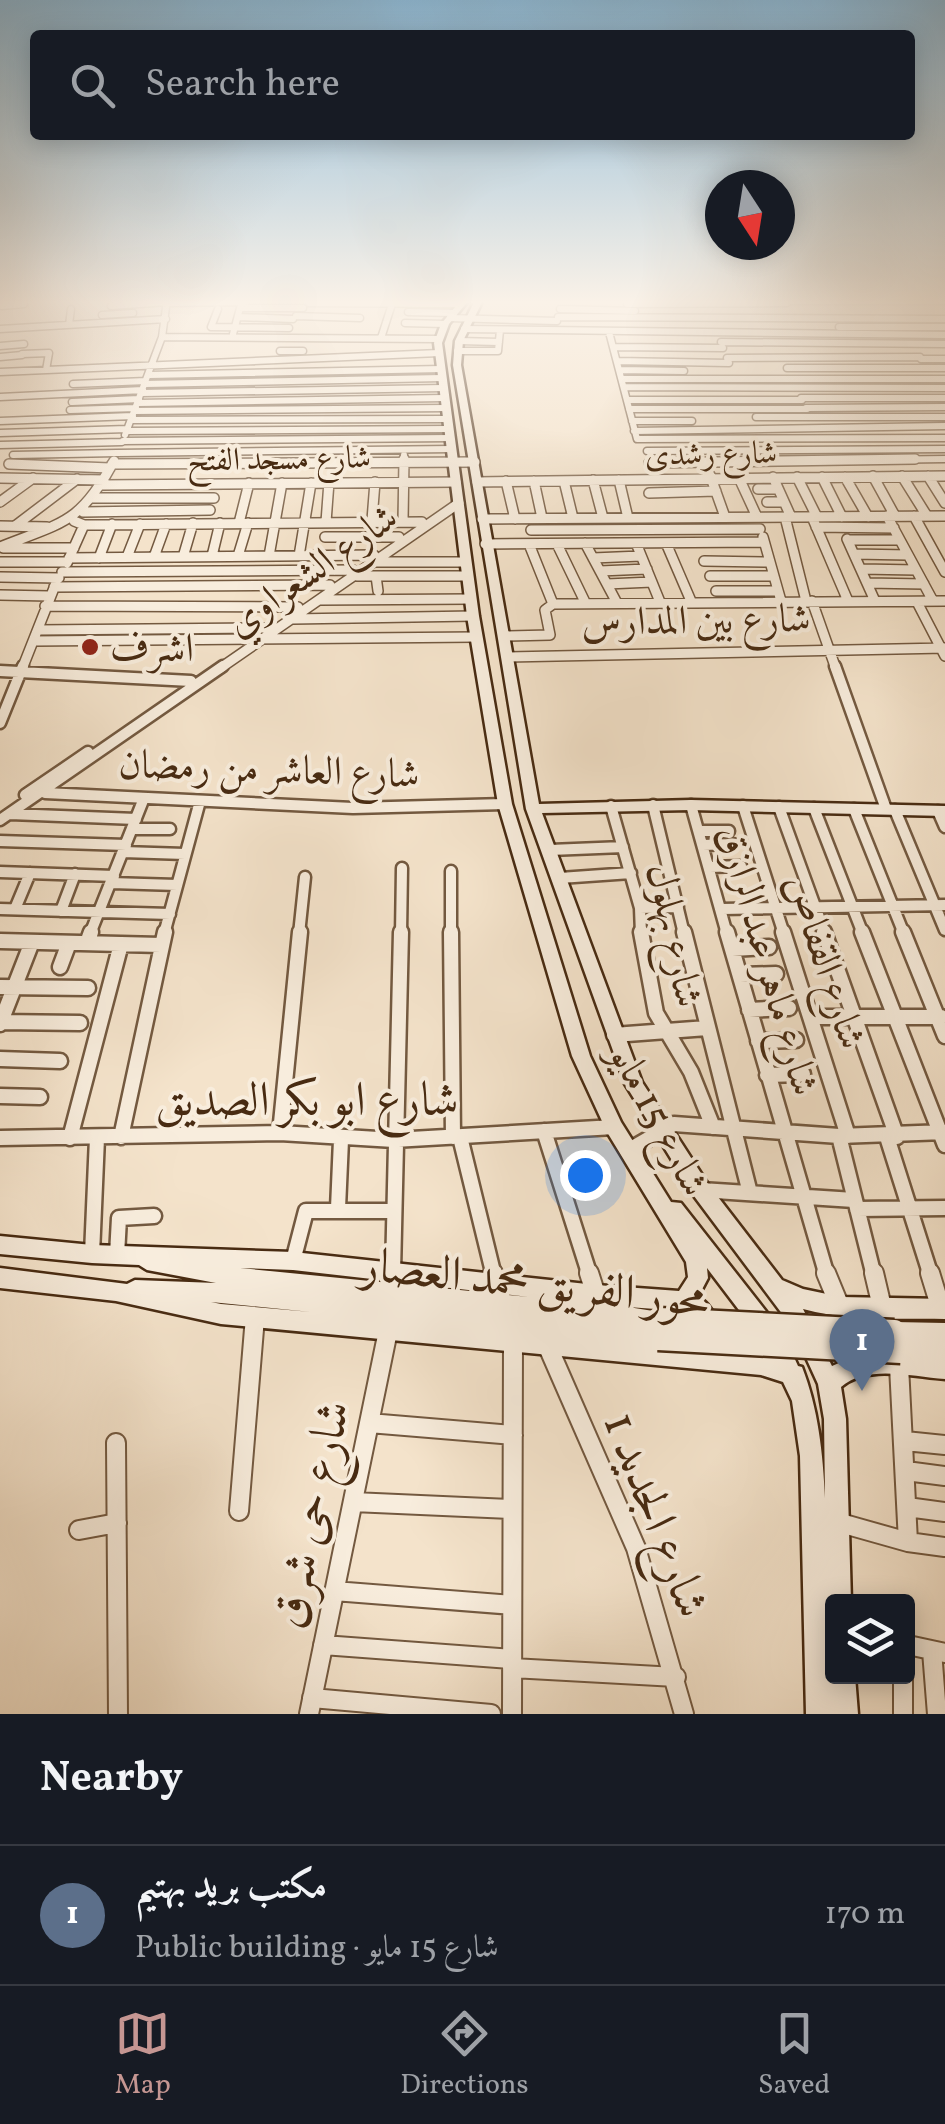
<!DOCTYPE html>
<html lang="en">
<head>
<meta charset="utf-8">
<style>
  body { margin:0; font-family:Vollkorn,Amiri,serif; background:#242831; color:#f1f3f6 }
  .controls { position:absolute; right:30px; bottom:30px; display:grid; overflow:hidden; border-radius:10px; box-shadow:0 5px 25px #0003 }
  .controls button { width:90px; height:90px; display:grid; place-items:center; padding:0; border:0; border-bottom:2px solid #363941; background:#171b24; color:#f1f3f6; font:50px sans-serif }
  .compass { position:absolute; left:705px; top:170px; width:90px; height:90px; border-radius:50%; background:#171b24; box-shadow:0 5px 25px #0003; rotate:168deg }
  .you { position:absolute; left:585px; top:1175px; width:35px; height:35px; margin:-25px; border:8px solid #fff; border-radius:50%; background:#1a73e8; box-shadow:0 0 0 15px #1a73e833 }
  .badge { display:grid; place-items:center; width:65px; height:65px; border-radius:50%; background:#c59692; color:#fff; font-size:32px; font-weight:700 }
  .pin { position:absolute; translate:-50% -82px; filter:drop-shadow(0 2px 5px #0008) }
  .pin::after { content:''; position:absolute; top:52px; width:35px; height:30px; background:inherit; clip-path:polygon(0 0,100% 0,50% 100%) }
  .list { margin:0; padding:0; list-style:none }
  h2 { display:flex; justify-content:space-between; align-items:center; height:130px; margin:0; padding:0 40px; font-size:42px }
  h2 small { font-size:32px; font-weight:400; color:#9ea1a6 }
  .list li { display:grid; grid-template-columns:65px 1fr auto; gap:30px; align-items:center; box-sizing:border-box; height:140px; padding:0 40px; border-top:2px solid #363941 }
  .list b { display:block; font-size:38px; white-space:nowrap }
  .list p { margin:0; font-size:32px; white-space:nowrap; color:#9ea1a6 }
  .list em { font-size:32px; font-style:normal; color:#9ea1a6 }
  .icon { flex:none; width:55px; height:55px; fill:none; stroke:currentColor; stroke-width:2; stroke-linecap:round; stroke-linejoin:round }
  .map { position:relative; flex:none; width:945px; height:1714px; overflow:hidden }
  .search { position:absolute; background:#171b24; box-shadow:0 5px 25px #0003; left:30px; right:30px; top:30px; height:110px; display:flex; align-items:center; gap:25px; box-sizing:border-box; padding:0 35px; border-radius:10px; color:#9ea1a6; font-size:38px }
  .sheet { height:270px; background:#171b24 }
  nav { display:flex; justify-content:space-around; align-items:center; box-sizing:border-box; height:140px; border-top:2px solid #363941; background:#171b24; font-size:28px; color:#9ea1a6 }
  nav a { display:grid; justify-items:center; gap:5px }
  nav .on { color:#c59692 }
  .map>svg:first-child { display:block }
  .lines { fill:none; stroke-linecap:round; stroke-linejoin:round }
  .street-far4-casing { stroke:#735940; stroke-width:9 }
  .street-far3-casing { stroke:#735940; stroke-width:12 }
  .street-far2-casing { stroke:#735940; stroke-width:15 }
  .street-far1-casing { stroke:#735940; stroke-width:19 }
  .street-casing { stroke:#735940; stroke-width:22 }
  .secondary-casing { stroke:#482b12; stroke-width:5 }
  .street-far4 { stroke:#f8eddd; stroke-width:6 }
  .street-far3 { stroke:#f8eddd; stroke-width:9 }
  .street-far2 { stroke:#f8eddd; stroke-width:10 }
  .street-far1 { stroke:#f8eddd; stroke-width:14 }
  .street { stroke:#f8eddd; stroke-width:18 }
  .secondary { fill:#f8eddd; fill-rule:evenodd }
  .secondary-bridge-casing { stroke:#482b12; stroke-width:29; stroke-linecap:butt }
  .secondary-bridge { stroke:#f8eddd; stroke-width:24 }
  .poi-dot { fill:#8f2418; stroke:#f8eddd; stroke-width:4 }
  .labels { text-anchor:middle; stroke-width:8; stroke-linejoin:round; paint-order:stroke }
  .far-street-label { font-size:32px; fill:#482b12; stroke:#f8eddd }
  .street-label { font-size:40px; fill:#482b12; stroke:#f8eddd }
  .poi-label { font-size:40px; fill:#482b12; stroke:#f8eddd; text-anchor:start }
  .near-street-label { font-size:48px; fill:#482b12; stroke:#f8eddd }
</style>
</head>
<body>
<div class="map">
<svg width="945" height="1714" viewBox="0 0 945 1714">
  <rect width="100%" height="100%" fill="#f4e3cb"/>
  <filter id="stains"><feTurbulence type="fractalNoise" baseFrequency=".002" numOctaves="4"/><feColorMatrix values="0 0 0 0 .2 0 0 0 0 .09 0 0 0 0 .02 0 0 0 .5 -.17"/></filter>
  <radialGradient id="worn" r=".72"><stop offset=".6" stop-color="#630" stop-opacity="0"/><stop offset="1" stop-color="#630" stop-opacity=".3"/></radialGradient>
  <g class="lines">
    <defs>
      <path id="street-far4" d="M785 301H945
        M167 303 246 302
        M309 303 461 304
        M627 304 787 303
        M2 306 24 304
        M111 306 167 302
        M218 309 211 327 289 328
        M560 309 635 311
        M408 312 454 313
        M102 315 133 313
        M296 316 360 318
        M238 317 293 319
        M558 317 945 319
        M450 318 557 321
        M405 323 445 324
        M69 325 71 309
        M839 327H945
        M0 329 166 319
        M464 329 945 335
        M609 332 637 439 945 438
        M233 334 240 308H303
        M162 337 439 339
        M381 338 392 304
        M459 341 499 342
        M721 342 945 344
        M0 346 24 344
        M613 347 723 348
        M280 351H303
        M457 351H498L500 330
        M22 354 49 353 46 370
        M0 357 22 355
        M727 358 920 357
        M921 359H945
        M617 361 729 363
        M787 368H945
        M619 370 684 371
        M0 372 439 353
        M149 375 441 369
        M622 379H945
        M73 384 146 381
        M145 384 442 378
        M624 387 945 388
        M142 393 443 388
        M0 397 143 390
        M801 398H945
        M627 400H802
        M72 402 139 399
        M138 403 444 398
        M806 408 945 407
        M629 409H807
        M70 410 136 408
        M134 411 446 408
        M756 417H945
        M131 420 448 419
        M0 421 133 416
        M632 421H692
        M127 431 449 429
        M634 431 945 426
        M0 433 127 429
        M125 435 162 337 167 300
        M123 441 451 438
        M0 445 122 442
        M647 451 945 449
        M117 453 452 449
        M13 455 117 453
        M404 462V455
        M730 462 945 459"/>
      <path id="street-far3" d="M649 463 915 459
        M9 464 110 468
        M112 464 475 462
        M710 475 725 517
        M873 476 895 516
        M902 476 927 516
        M928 476 945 503
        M773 477 791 517
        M797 477 817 517
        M822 477 842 517
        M845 477 868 517
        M0 478 104 480
        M739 478 757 517
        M593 480 603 518
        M619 480 628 518
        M506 481 515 519
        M534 481 542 518
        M564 481 573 518
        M477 482 945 476
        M102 485 456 482
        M758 489H778
        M649 493 716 491
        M92 498H214
        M0 502 33 478
        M767 502H784
        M83 512 210 510
        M887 516 933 601
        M914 516 945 572
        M785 517 806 601
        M812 517 848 601
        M482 519 945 516
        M372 520 375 482
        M74 521 84 525 422 522
        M403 521 404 459
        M326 522 329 482
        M239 523 249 483
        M0 526 47 527
        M15 526 77 479
        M816 527 894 528
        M531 530 760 529
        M325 537H399
        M763 537 781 601
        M847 539 875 601
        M848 540H900
        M585 543 617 603
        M636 543 660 602
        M666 543 691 601
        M485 544 764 542
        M529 544 553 604
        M557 544 586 604
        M0 547C63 522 80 524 114 461
        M3 548H74
        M854 554 908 555
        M212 556 220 523
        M238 556 248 523
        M269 556 282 483
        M299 556 311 483
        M127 557 140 524
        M154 557 166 524
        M183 557 193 523
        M69 558 374 555
        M99 558 112 524
        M593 558 641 556
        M704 561 770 562
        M0 562H67
        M374 562H466
        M67 563 84 525
        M861 569 916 570
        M600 571 647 569
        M62 572 353 570
        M357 576H468
        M376 576 378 591
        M710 576H774
        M0 577 59 578
        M867 583 924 584
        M607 584 652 582
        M54 587 330 585
        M716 591H778
        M0 595 49 596
        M320 600 471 599
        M812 601 836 669
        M917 602 945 656
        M45 606 298 607
        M293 619 473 616
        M38 630 268 628
        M503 636 550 635 545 610 553 604 945 601
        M34 641 476 637
        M507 657 945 648
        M22 669 56 583
        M219 669 459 503"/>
      <path id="street-far2" d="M835 666 886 809
        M0 671 191 681
        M0 723 23 666
        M45 793 353 808 505 804
        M25 795 88 752
        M653 805 684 934
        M691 805 727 934
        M611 806 640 908 641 934
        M743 806 784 934
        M779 807 825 934
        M814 808 863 934
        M854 809 904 934
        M895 810 945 930
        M938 811 945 827
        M10 814 136 819
        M0 820 223 666
        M132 829H170
        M700 831H729
        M0 841 126 845
        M703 845 733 844
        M550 850 623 847
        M123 852 185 854
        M710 867 741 866
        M451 871V934
        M0 872 114 876
        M560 878 631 873
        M111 883 177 885
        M640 908 678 907
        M0 909 170 914
        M15 909 30 873
        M722 909 945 905
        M61 911 75 874
        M90 934 144 798
        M164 934 200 801
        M299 934 305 877
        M401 934 402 868"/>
      <path id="street-far1" d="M451 932 453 1137
        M641 932 656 1013 691 1072 713 1127
        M684 932 750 1193
        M727 932 827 1276
        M783 932 848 1136
        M824 932 897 1137
        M862 932 945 1145
        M903 932 945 1036
        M0 941 161 945
        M87 943 91 932
        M732 949 769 947
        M60 967 69 943
        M740 975 776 974
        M0 987 88 988
        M749 1010 789 1008
        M812 1017H941
        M0 1022 80 1023
        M0 1024 32 942
        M614 1035 707 1028
        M758 1041 796 1040
        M0 1059 60 1061
        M767 1075 803 1074
        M0 1096 40 1097
        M544 1131 590 1276
        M280 1133 300 932
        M839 1136 874 1276
        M121 1137 165 932
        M460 1137 494 1276
        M887 1137 931 1276
        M0 1138 280 1133 394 1140 614 1127
        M70 1138 121 944
        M629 1150 674 1124 839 1136 945 1132
        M701 1190 854 1200
        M338 1208 341 1140
        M857 1209 945 1208
        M92 1254 97 1138
        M117 1255 119 1218 154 1216
        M293 1261 306 1211H393
        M393 1272 401 932"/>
      <path id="street" d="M493 1273 496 1284
        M589 1273 596 1295
        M826 1273 840 1307
        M874 1273 882 1307
        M930 1273 941 1309
        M548 1347 636 1548 684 1714
        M899 1366 908 1542
        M369 1423 513 1435
        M905 1441 945 1445
        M116 1443 118 1714
        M906 1471 945 1476
        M353 1502 512 1509
        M907 1507 945 1512
        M239 1511 255 1317
        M837 1522 908 1542 945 1547
        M79 1530 117 1523
        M334 1591 512 1605
        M323 1645 512 1659
        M908 1645 945 1653
        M932 1651 937 1714
        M512 1668 676 1677
        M903 1676V1714
        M312 1698 491 1714
        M309 1714 388 1331
        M512 1714 513 1343"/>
      <path id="secondary" d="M461 300H469L449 324 442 343 479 616 512 804 590 1056 621 1122 671 1202 681 1203 783 1333 798 1366 802 1367C818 1408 823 1453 825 1498L824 1419 818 1384 792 1327 694 1196 625 1084 526 809 453 365 455 341 475 300H483L463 341 461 365 539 804 691 800 945 806V816L691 810 542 813 642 1082 708 1184 782 1280 803 1289 841 1297 945 1299V1319C897 1318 850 1322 803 1309L832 1366 853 1357 891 1354 893 1344 897 1342 886 1339 883 1332 886 1325 894 1322 945 1323V1379C913 1377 867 1364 841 1387L846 1419 851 1602H832V1612L829 1607 831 1672 832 1668V1676H855L858 1714H806L800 1456 792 1401 783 1382 761 1375 221 1324 116 1301 0 1288V1268L127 1284 135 1280 216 1283 147 1270 139 1265 92 1263 0 1254V1236L92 1245 293 1252 596 1285 679 1291 688 1277 686 1262 607 1132 572 1056 498 804 467 616 434 343 441 324ZM240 1268 293 1270 529 1297ZM707 1268 767 1347 772 1357 761 1353 666 1345 669 1338 666 1331 661 1329 666 1327 670 1320 666 1313 628 1307 683 1311 693 1316 702 1336 710 1339 718 1336 721 1329C715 1316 711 1304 698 1297L708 1278ZM211 1302 311 1312 221 1304Z"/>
    </defs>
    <use href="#street-far4" class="street-far4-casing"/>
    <use href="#street-far3" class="street-far3-casing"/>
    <use href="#street-far2" class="street-far2-casing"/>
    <use href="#street-far1" class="street-far1-casing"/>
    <use href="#street" class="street-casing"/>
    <use href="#secondary" class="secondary-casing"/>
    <use href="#street-far4" class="street-far4"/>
    <use href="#street-far3" class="street-far3"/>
    <use href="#street-far2" class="street-far2"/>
    <use href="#street-far1" class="street-far1"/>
    <use href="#street" class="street"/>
    <use href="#secondary" class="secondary"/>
    <defs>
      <path id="secondary-bridge" d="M659 1320 894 1332
        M658 1338 901 1351"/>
    </defs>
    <use href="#secondary-bridge" class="secondary-bridge-casing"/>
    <use href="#secondary-bridge" class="secondary-bridge"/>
  </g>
  <linearGradient id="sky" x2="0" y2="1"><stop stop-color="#8ab8d7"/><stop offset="0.56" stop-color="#faf2e8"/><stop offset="1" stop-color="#faf2e8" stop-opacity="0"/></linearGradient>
  <rect width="945" height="540" fill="url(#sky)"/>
  <circle class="poi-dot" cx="90" cy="647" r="10"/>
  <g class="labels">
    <g class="far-street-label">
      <text transform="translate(711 453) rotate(-1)" y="11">شارع رشدى</text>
      <text transform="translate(279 458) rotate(-1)" y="11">شارع مسجد الفتح</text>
    </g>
    <g class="street-label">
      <text transform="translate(311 569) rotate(-35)" y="14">شارع الشعراوي</text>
      <text transform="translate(696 619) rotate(-1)" y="14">شارع بين المدارس</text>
      <text transform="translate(269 768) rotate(2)" y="14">شارع العاشر من رمضان</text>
      <text transform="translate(676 935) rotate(78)" y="14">شارع بهلول</text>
      <text transform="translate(769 960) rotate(74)" y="14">شارع ماهر عبد الرازق</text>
      <text transform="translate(827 961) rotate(72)" y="14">شارع القفاص</text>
      <text transform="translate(660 1119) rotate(62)" y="14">شارع 15 مايو</text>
    </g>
    <g class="poi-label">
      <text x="110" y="661">اشرف</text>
    </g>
    <g class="near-street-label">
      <text x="307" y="1115">شارع ابو بكر الصديق</text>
      <text transform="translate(535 1281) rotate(6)" y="17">محور الفريق محمد العصار</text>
      <text transform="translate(309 1514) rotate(-78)" y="17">شارع حى شرق</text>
      <text transform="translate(658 1514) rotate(69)" y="17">شارع الجديد 1</text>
    </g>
  </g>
  <rect width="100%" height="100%" filter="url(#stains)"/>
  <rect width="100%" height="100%" fill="url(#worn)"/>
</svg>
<div class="controls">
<button><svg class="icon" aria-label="layers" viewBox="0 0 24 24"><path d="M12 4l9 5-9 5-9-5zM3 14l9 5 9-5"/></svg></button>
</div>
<svg class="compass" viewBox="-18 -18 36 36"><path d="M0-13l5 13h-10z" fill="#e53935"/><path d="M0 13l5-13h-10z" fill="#9ea1a6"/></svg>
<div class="you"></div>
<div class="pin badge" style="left:862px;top:1391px;background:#5c6f8a">1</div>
<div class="search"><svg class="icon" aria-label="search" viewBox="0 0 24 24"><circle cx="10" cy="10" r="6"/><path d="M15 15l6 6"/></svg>Search here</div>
</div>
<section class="sheet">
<h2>Nearby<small></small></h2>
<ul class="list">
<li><span class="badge" style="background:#5c6f8a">1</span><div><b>مكتب بريد بهتيم</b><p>Public building · شارع 15 مايو</p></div><em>170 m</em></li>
</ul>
</section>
<nav>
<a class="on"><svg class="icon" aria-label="map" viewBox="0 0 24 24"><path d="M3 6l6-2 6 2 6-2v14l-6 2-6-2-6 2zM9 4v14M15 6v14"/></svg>Map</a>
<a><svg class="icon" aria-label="directions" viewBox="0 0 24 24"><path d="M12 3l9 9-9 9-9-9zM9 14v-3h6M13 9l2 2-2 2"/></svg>Directions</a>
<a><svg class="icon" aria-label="saved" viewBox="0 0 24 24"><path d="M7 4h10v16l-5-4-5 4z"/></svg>Saved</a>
</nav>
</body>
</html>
